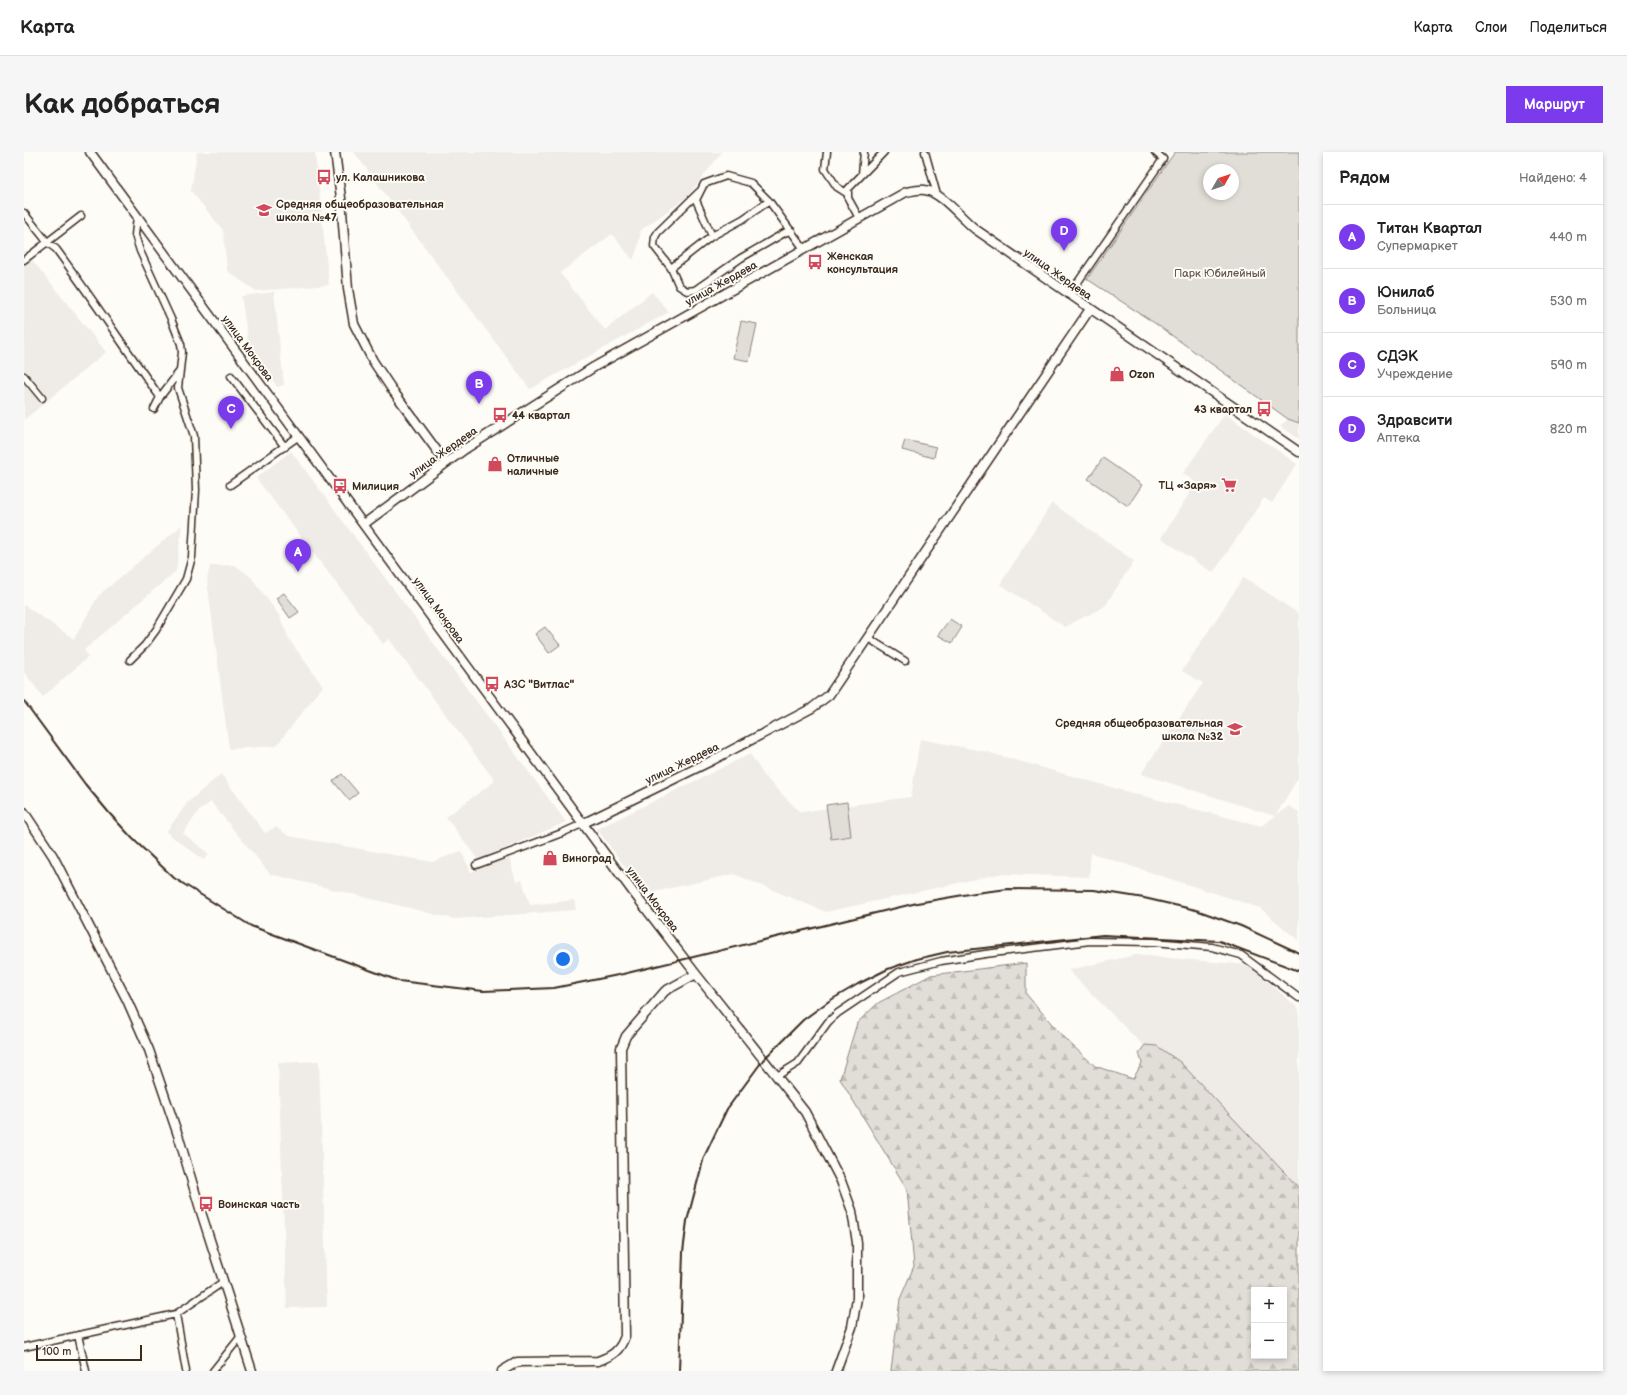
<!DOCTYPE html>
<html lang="ru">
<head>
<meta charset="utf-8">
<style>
  body { margin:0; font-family:"Balsamiq Sans",sans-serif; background:#f6f6f6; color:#222 }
  .controls { position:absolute; right:12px; bottom:12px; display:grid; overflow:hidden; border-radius:0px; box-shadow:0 2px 6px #0003 }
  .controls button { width:36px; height:36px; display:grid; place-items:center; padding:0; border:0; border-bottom:1px solid #e0e0e0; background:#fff; color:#222; font:20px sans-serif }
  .compass { position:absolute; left:1179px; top:12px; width:36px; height:36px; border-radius:50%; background:#fff; box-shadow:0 2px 6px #0003; rotate:50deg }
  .scale { position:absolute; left:12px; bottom:10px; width:106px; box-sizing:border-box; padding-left:4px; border:2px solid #3b2a1e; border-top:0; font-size:11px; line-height:14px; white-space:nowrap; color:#3b2a1e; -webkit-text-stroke:3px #fdfcf7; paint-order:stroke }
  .you { position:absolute; left:539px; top:807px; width:14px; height:14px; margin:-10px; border:3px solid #fff; border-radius:50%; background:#1a73e8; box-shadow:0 0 0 6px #1a73e833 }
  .badge { display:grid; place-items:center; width:26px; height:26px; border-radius:50%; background:#7c3aed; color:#fff; font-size:13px; font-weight:700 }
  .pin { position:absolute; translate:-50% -33px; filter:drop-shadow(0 1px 2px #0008) }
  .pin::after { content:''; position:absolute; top:21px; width:14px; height:12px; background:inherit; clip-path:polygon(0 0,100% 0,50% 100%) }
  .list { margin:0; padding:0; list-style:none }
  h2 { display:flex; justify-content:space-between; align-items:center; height:52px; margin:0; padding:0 16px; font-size:17px }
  h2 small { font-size:13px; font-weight:400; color:#767676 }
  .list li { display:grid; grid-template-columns:26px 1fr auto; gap:12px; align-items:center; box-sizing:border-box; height:64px; padding:0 16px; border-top:1px solid #e0e0e0 }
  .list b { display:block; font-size:15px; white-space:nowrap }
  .list p { margin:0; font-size:13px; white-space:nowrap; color:#767676 }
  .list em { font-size:13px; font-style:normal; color:#767676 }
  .map { position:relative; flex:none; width:1275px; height:1219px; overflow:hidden; border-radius:0px }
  header { display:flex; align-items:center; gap:24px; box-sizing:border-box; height:56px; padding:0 20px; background:#fff; border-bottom:1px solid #e0e0e0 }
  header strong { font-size:19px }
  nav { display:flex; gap:22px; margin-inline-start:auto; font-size:14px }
  .intro { display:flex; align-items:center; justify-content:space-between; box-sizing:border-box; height:96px; padding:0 24px }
  h1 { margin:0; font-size:28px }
  .button { padding:10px 18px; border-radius:0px; background:#7c3aed; color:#fff; font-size:14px; font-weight:700 }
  main { display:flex; gap:24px; padding:0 24px }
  aside { flex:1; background:#fff; border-radius:0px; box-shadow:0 2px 6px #0003 }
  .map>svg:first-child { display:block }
  .built { fill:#efece7 }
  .forest { fill:url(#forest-firs); stroke:#8e847a; fill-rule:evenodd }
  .park { fill:#e1ded7; stroke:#8e847a; fill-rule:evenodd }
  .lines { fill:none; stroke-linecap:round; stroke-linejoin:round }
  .street-casing { stroke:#3b2a1e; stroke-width:9 }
  .secondary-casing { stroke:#3b2a1e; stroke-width:11 }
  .street { stroke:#fdfcf7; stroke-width:6 }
  .secondary { stroke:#fdfcf7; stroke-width:8 }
  .rail { stroke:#3b2a1e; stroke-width:2 }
  .labels { text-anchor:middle; stroke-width:4; stroke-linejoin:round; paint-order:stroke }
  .poi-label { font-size:11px; font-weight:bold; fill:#3b2a1e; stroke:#fdfcf7; text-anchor:start }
  .park-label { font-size:11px; fill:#64574c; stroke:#fdfcf7 }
  .street-label { font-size:11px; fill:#3b2a1e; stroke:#fdfcf7 }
</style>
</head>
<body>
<header>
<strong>Карта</strong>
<nav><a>Карта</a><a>Слои</a><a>Поделиться</a></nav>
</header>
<div class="intro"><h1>Как добраться</h1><a class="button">Маршрут</a></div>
<main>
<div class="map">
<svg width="1275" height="1219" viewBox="0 0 1275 1219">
  <defs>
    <pattern id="forest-firs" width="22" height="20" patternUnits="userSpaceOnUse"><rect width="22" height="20" fill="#e1ded7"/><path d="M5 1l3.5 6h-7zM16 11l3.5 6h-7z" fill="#c2bfb8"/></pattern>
  </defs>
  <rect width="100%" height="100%" fill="#fdfcf7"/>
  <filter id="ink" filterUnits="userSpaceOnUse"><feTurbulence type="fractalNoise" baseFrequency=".025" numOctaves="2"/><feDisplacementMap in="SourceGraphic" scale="8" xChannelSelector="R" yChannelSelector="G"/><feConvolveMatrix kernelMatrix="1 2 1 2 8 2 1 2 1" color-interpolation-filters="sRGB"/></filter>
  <g filter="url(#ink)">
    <path class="built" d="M173 0H291L305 133 232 139 203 119 199 78 167 39Z
      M330 0H698L663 45 617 78 614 95 609 108 588 82 536 121 581 178 628 140 645 160 506 237Z
      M0 98 82 200 0 268Z
      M250 140 260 233 253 235 224 189 217 144Z
      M1201 262 1273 312 1248 351 1240 346 1189 421 1137 386 1172 331 1159 321Z
      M1264 267 1275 271V287L1256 274Z
      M267 299 542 670 454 708 422 665 471 629 365 487 359 492 232 326Z
      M1028 351 1110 409 1081 454 1041 475 976 432Z
      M158 373 152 419 60 498 65 504 19 545 0 520V453L50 487 74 444Z
      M211 413 227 425 255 463 266 489 299 534 252 594 205 597 183 428 186 414Z
      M1220 425 1275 462V624L1252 663 1265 654 1275 660V789L1236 756 1067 701 1065 725 975 722 802 760 710 722 621 742 573 677 726 602 741 625 776 660 887 645 896 587 963 600 1108 641 1237 674 1251 664 1117 622 1179 531 1158 519Z
      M197 622 241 681 252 675 265 684 408 710 437 699 447 720 485 705 492 730 498 728 506 753 550 748 552 758 430 767 246 722 187 650 175 659 159 681 185 702 180 708 142 680 164 650Z
      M1112 803 1225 813 1275 857V1050L1044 818Z
      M295 909 303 1155 263 1156 254 911Z"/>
    <path class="forest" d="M1002 811V842L1040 886 1071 914 1109 927 1118 911 1115 901 1121 893 1133 894 1156 910 1275 1036V1219H867L876 1147 890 1114 883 1037 816 927 833 871 854 851 907 823ZM1230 1138H1260V1204H1230Z"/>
    <path class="park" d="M1151 0H1275V271L1264 267 1132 172 1063 127ZM1185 18H1209V42H1185Z
      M717 169 733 172 725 209 709 206Z
      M881 288 912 295 910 306 878 298Z
      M1079 306 1118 333 1104 354 1064 327Z
      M260 441 275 460 266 466 252 446Z
      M926 467 938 475 928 491 914 483Z
      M521 475 536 493 525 501 511 482Z
      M318 622 334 641 325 648 309 629Z
      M823 650 827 684 807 687 802 653Z"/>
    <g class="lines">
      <defs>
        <path id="street" d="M803 0 801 17 813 35 824 42
          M901 0 913 43
          M838 22 840 0
          M675 40 634 80 631 85 630 94 647 116 655 134 663 139 671 138 717 106 762 80 768 79
          M0 61 24 91 32 97C68 146 101 196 136 245L155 220
          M835 66 824 46V37L860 0
          M688 84 719 67 745 49
          M0 108 57 64
          M647 116 688 84 672 48 680 32 702 24 727 31 745 49 780 97
          M1045 143 1139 7 1131 0
          M0 224 18 246
          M207 224 261 295
          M130 257 136 245
          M206 333 275 284
          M844 486 881 509
          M106 508 121 493 132 478 162 427 168 405 172 338 170 284 154 236 158 200 157 192 147 167 116 99 111 83 113 64
          M452 713 538 681 558 672
          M753 924 774 911 804 870 814 861 875 820 917 809 961 802 1066 789 1130 790 1188 795 1217 803 1275 846
          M152 1162 162 1219
          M54 1183 62 1219
          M0 1195 152 1162 199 1130
          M189 1219 217 1184"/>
        <path id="secondary" d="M66 0 609 740 672 822 781 960 817 1029 828 1059 833 1091V1146L828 1175 812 1219
          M311 0 317 46 324 137 330 172 349 209 367 236 422 311
          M340 372 441 297 570 215 882 40C888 39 895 37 901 38 917 40 938 67 951 77L1275 300
          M0 660 29 704 103 848 125 898 155 986 177 1060 228 1219
          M558 672 687 609 788 556 805 543 1066 157
          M478 1219 493 1210 574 1209C588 1204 596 1199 601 1184L597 896 602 884 641 839 672 822"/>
      </defs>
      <use href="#street" class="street-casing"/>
      <use href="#secondary" class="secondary-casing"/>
      <use href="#street" class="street"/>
      <use href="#secondary" class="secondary"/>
      <path class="rail" d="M0 549 61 632 86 662 108 686 150 726 227 774 375 829 459 839 530 836 599 822 893 751 951 741 984 737 1070 738 1120 746 1172 758 1217 774 1275 801
        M655 1219 659 1100 663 1069 680 1005 703 957 739 908 779 868 805 849 834 832 864 817 893 807 923 800 1079 783 1195 789 1275 819"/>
    </g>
  </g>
  <defs>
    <symbol id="bus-bare" viewBox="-9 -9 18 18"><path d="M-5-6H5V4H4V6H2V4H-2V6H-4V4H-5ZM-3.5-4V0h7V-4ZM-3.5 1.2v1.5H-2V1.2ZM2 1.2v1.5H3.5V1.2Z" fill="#d1495b" stroke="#fdfcf7" stroke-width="2.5" paint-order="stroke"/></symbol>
    <symbol id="school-bare" viewBox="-9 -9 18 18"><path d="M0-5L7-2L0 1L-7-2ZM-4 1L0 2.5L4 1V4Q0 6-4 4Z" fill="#d1495b" stroke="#fdfcf7" stroke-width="2.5" paint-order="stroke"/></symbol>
    <symbol id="shop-bare" viewBox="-9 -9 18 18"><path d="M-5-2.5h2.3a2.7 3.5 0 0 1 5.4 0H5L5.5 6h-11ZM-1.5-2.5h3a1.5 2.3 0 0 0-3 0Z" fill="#d1495b" stroke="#fdfcf7" stroke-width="2.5" paint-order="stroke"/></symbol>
    <symbol id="supermarket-bare" viewBox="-9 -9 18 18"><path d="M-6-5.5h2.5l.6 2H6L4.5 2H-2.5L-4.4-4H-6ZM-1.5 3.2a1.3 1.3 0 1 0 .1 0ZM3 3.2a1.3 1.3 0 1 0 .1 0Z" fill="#d1495b" stroke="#fdfcf7" stroke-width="2.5" paint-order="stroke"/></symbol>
  </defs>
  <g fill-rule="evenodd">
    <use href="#bus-bare" x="289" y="14" width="22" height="22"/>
    <use href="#school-bare" x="229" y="47" width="22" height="22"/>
    <use href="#bus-bare" x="780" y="99" width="22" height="22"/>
    <use href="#shop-bare" x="1082" y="211" width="22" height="22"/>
    <use href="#bus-bare" x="1229" y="246" width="22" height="22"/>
    <use href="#bus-bare" x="465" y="252" width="22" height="22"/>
    <use href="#shop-bare" x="460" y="301" width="22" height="22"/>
    <use href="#supermarket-bare" x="1194" y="322" width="22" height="22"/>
    <use href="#bus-bare" x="305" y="323" width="22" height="22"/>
    <use href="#bus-bare" x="457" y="521" width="22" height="22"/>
    <use href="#school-bare" x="1200" y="566" width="22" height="22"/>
    <use href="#shop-bare" x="515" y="695" width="22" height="22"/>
    <use href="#bus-bare" x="171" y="1041" width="22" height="22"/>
  </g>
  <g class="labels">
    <g class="poi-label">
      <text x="312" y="29">ул. Калашникова</text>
      <text x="252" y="56">Средняя общеобразовательная<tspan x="252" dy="13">школа №47</tspan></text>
      <text x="803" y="108">Женская<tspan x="803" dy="13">консультация</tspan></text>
      <text x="1105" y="226">Ozon</text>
      <text x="1228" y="261" text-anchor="end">43 квартал</text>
      <text x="488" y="267">44 квартал</text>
      <text x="483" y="310">Отличные<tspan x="483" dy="13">наличные</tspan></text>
      <text x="1193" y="337" text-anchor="end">ТЦ «Заря»</text>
      <text x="328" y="338">Милиция</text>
      <text x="480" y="536">АЗС "Витлас"</text>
      <text x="1199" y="575" text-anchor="end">Средняя общеобразовательная<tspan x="1199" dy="13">школа №32</tspan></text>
      <text x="538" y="710">Виноград</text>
      <text x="194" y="1056">Воинская часть</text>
    </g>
    <g class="park-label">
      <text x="1196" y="125">Парк Юбилейный</text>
    </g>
    <g class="street-label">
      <text transform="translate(1034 122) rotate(35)" y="4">улица Жердева</text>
      <text transform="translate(697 131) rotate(-29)" y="4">улица Жердева</text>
      <text transform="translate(224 196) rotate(54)" y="4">улица Мокрова</text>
      <text transform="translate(419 300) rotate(-35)" y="4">улица Жердева</text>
      <text transform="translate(415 458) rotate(54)" y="4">улица Мокрова</text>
      <text transform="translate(658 611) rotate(-26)" y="4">улица Жердева</text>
      <text transform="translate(629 747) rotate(53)" y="4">улица Мокрова</text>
    </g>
  </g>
</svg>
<div class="controls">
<button>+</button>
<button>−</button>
</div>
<svg class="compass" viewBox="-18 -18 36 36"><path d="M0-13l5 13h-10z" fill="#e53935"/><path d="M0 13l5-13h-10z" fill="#767676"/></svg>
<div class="scale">100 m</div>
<div class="you"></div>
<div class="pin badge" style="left:274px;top:420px">A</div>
<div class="pin badge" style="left:455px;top:252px">B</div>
<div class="pin badge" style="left:207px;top:277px">C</div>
<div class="pin badge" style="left:1040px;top:99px">D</div>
</div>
<aside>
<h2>Рядом<small>Найдено: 4</small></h2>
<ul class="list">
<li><span class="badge">A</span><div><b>Титан Квартал</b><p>Супермаркет</p></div><em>440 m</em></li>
<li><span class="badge">B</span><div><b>Юнилаб</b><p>Больница</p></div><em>530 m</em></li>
<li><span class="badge">C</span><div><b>СДЭК</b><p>Учреждение</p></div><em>590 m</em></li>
<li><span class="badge">D</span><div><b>Здравсити</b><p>Аптека</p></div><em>820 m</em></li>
</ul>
</aside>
</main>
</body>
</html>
